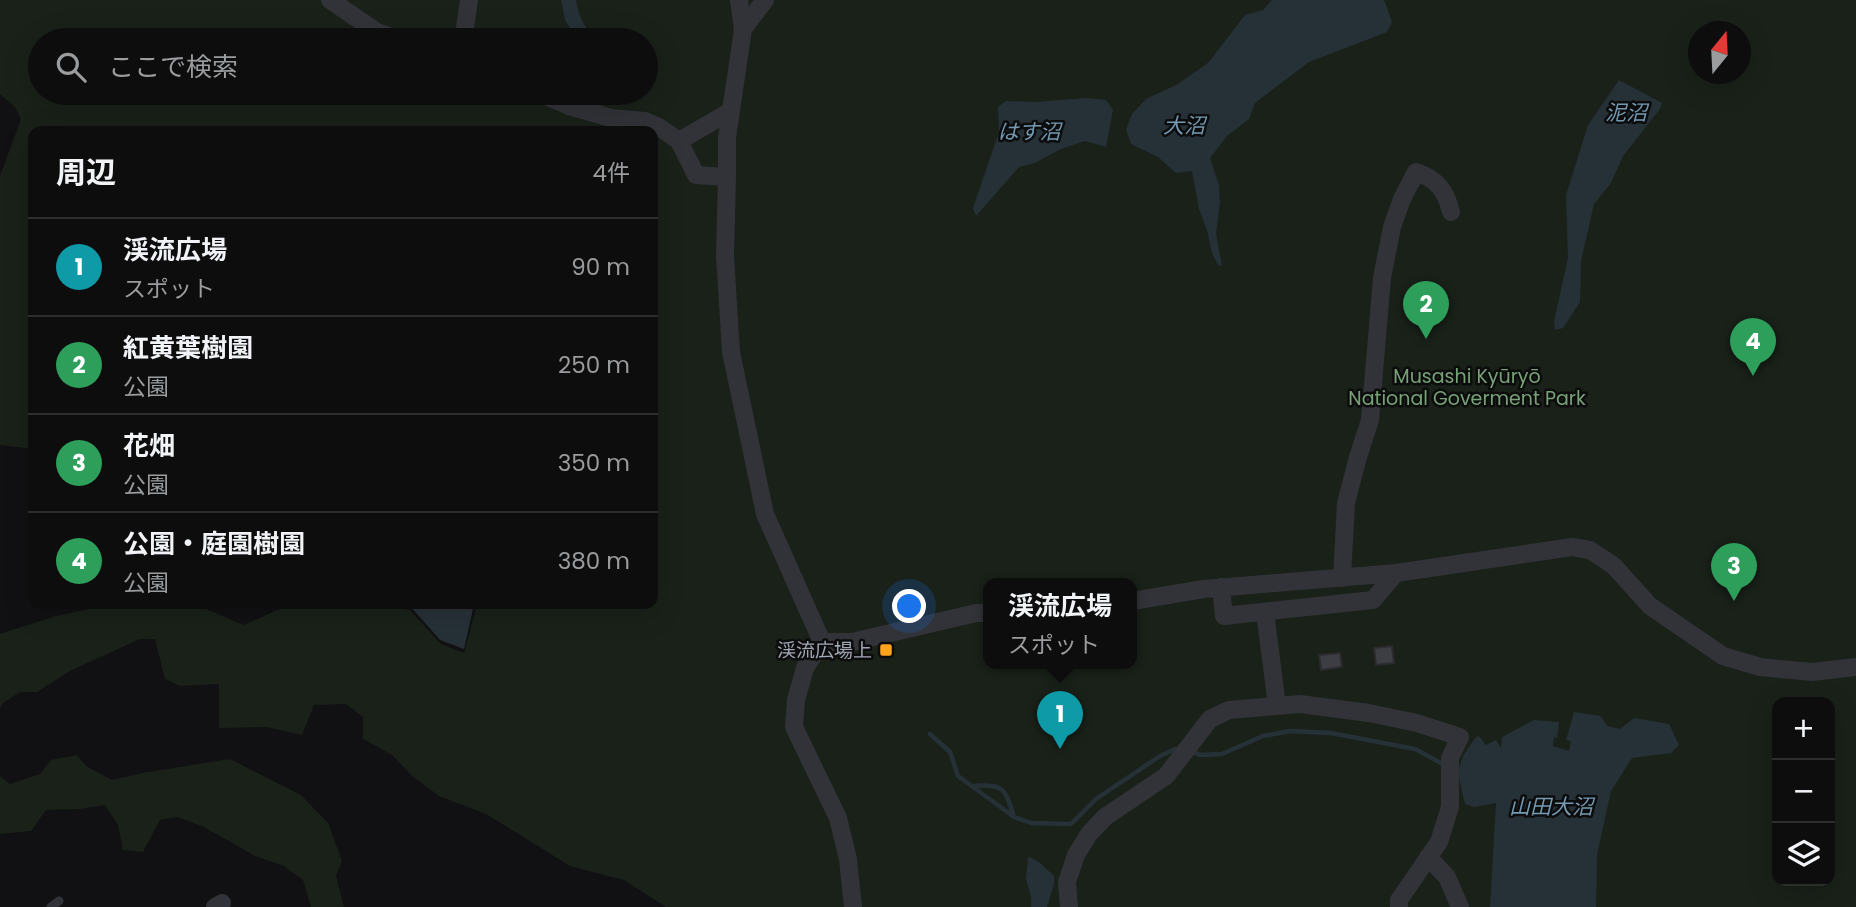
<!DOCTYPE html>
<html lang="ja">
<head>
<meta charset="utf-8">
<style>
  body { margin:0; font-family:Poppins,"Noto Sans JP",sans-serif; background:#161617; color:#f1f3f6 }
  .controls { position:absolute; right:21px; bottom:21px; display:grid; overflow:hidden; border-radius:14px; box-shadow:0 7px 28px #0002 }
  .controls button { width:63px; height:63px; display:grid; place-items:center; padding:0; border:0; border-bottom:2px solid #2d2d2e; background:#0d0d0e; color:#f1f3f6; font:35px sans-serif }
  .compass { position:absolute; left:1688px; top:21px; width:63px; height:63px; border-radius:50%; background:#0d0d0e; box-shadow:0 7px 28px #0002; rotate:18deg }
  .you { position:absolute; left:910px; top:607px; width:24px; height:24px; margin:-18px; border:5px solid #fff; border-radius:50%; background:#1a73e8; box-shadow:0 0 0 10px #1a73e833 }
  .badge { display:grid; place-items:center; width:46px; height:46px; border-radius:50%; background:#ffa31c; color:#fff; font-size:23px; font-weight:700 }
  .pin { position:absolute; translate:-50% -58px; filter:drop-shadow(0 2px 4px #0008) }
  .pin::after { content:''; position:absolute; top:37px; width:24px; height:21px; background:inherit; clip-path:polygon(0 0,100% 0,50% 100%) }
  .popup { position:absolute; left:983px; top:578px; width:154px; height:91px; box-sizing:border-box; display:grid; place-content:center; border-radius:14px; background:#0d0d0e; filter:drop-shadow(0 2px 5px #0005); font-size:23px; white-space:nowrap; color:#9a9c9e }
  .popup b { font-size:26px; color:#f1f3f6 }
  .popup::after { content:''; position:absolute; left:50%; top:100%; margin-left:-14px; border:14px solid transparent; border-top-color:#0d0d0e }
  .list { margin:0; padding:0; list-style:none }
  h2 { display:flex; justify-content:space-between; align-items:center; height:91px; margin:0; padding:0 28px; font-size:30px }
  h2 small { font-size:23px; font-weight:400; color:#9a9c9e }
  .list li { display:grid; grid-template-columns:46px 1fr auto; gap:21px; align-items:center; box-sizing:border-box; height:98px; padding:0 28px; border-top:2px solid #2d2d2e }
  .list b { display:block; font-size:26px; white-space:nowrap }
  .list p { margin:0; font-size:23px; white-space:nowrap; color:#9a9c9e }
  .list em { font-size:23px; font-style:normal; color:#9a9c9e }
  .icon { flex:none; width:38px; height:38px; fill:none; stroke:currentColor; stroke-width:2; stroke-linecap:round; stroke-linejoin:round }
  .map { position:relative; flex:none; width:1856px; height:907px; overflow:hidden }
  .search { position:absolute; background:#0d0d0e; box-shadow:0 7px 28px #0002; left:28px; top:28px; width:630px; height:77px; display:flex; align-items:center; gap:18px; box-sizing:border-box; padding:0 24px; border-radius:38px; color:#9a9c9e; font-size:26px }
  .panel { position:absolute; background:#0d0d0e; box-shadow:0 7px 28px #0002; left:28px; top:126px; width:630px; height:483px; border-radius:14px }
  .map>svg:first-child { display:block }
  .green { fill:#192119; fill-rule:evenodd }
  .water { fill:#263137 }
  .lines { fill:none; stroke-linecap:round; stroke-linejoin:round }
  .stream { stroke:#263137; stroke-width:4.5 }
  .building { fill:#3d3e43; stroke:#2b2b2f; stroke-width:2 }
  .lane { stroke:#313338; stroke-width:9 }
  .street { stroke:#313338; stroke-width:18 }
  .poi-dot { fill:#ffa31c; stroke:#0c0c0d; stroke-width:2.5 }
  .labels { text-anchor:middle; stroke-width:5; stroke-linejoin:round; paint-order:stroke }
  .park-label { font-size:19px; fill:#76a276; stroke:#0c0c0d }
  .poi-label { font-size:19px; fill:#a1a8b5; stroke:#0c0c0d; text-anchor:end }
  .water-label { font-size:21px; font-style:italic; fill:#749ab3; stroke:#0c0c0d }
</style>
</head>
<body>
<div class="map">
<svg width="1856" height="907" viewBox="0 0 1856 907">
  <rect width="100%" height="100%" fill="#111113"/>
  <path class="green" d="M0 0H1856V907H666L624 880 570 866 486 814 439 796 412 776 392 755 363 739V717L346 704 314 705 302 735 267 727 219 728V684L180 686 165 679 155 639H140L70 671 37 692H20L3 703 0 709V634L56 616 113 604H194L244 625 291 604H371L410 610 441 644 464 653 477 604H653V131H33V449L0 445V176L21 119 15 107 0 94ZM1699 32H1741V74H1699ZM40 40H646V93H40ZM988 583H1132V663H988ZM1777 702H1830V881H1777Z
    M77 755 86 766 112 780 142 773 230 759 301 795 328 823 342 861 336 876 344 907H311L303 880 284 866 255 856 204 827 178 817 160 820 143 852 123 850 118 825 105 805 80 809 46 810 31 831 0 834V776L10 784 40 774 51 760Z"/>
  <path class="water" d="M561 0H576C578 15 586 32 598 40H577L565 20Z
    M1272 0H1384L1392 22 1387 32 1309 62 1255 103 1249 119 1227 136 1210 158 1219 185 1220 202 1216 234 1222 266 1218 265 1212 253 1207 230 1199 209 1192 171 1176 173 1158 157 1131 144 1126 130 1132 114 1146 99 1178 84 1209 62 1245 15 1263 10Z
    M1619 80 1662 103 1660 109 1623 156 1611 183 1594 204 1581 261 1580 302 1563 328 1555 330 1554 321 1568 258 1566 195 1588 125Z
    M1086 98 1106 100 1113 110 1106 147 1085 141 1061 149 1035 163 1019 167 976 216 973 208 999 132 998 107 1006 101 1035 102Z
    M395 604H469L473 609 464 649 440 640 410 606Z
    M1574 712 1601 716 1607 726 1620 729 1634 718 1669 724 1679 745 1671 753 1632 758 1611 791 1597 855 1596 907H1490L1496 803 1474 807 1465 804C1463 794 1458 780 1459 770 1460 758 1470 745 1478 735L1486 745 1496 740 1501 748 1502 737 1534 720 1559 722 1557 738 1554 737 1553 746 1569 751 1571 741 1566 740Z
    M1030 857 1039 862 1054 876V884L1047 907H1031V897L1026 879 1028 858Z"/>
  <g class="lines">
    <path class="stream" d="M930 734 950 752 958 776 1014 817 1031 823 1071 824 1096 799 1160 756 1175 749 1180 750
      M1195 753 1201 755 1222 754 1263 736 1290 731 1331 733 1415 749 1441 763 1447 764
      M973 786C1004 784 1005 788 1014 817"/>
  </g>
  <path class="building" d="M1392 646 1394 663 1376 665 1374 648Z
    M1340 653 1342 667 1321 670 1319 655Z"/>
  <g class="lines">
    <path class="lane" d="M51 907 59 901"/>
    <path class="street" d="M330 0 377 32 401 40
      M739 0 743 29 727 138V177L725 256 731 352 765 514 822 642
      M743 29 765 0
      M466 40 465 28 469 0
      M539 93 569 106 611 118 645 121 659 127 679 141 696 175 727 177
      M679 141 731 111
      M1342 578 1346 503 1358 457 1370 420 1382 278 1392 227 1402 199 1416 172C1437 179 1446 191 1451 212
      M1221 587 1224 616 1373 600 1396 573
      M1132 601 1204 589 1396 573 1572 547 1590 550 1614 566 1650 606 1723 656 1760 667 1812 672 1856 667
      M1265 612 1277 706
      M822 642 805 668 796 700 794 727 838 818 848 859 853 907
      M822 642H852L976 613H988
      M1428 857 1447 877 1460 907
      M215 907 222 903
      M1069 907 1067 882 1076 855 1089 834 1105 817 1166 776 1210 719 1229 710 1300 704 1369 713 1417 723 1460 737 1450 758V807L1439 842 1399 900V907"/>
  </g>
  <rect class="poi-dot" x="879" y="643" width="14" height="14" rx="3.5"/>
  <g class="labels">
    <g class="park-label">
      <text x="1467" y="383">Musashi Kyūryō<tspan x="1467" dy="22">National Goverment Park</tspan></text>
    </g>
    <g class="poi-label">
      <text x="872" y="657">渓流広場上</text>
    </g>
    <g class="water-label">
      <text x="1626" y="120">泥沼</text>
      <text x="1184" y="133">大沼</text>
      <text x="1029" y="139">はす沼</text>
      <text x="1551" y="814">山田大沼</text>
    </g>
  </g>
</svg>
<div class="controls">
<button>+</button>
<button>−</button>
<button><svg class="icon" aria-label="layers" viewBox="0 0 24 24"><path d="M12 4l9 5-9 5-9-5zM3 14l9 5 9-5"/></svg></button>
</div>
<svg class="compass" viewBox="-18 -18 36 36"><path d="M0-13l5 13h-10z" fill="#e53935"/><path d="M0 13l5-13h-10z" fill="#9a9c9e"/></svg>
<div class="you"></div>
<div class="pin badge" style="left:1060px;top:749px;background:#0f9aa8">1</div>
<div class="popup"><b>渓流広場</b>スポット</div>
<div class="pin badge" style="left:1426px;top:339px;background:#2e9e5b">2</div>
<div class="pin badge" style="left:1734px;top:601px;background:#2e9e5b">3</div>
<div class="pin badge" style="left:1753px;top:376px;background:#2e9e5b">4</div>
<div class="search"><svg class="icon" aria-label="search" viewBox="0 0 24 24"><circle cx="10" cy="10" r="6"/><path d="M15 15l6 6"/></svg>ここで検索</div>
<section class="panel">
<h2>周辺<small>4件</small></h2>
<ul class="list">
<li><span class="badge" style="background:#0f9aa8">1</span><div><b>渓流広場</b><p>スポット</p></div><em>90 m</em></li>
<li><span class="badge" style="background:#2e9e5b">2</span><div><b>紅黄葉樹園</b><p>公園</p></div><em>250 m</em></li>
<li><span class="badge" style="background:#2e9e5b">3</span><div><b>花畑</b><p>公園</p></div><em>350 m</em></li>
<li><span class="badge" style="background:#2e9e5b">4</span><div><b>公園・庭園樹園</b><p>公園</p></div><em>380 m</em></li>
</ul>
</section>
</div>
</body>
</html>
